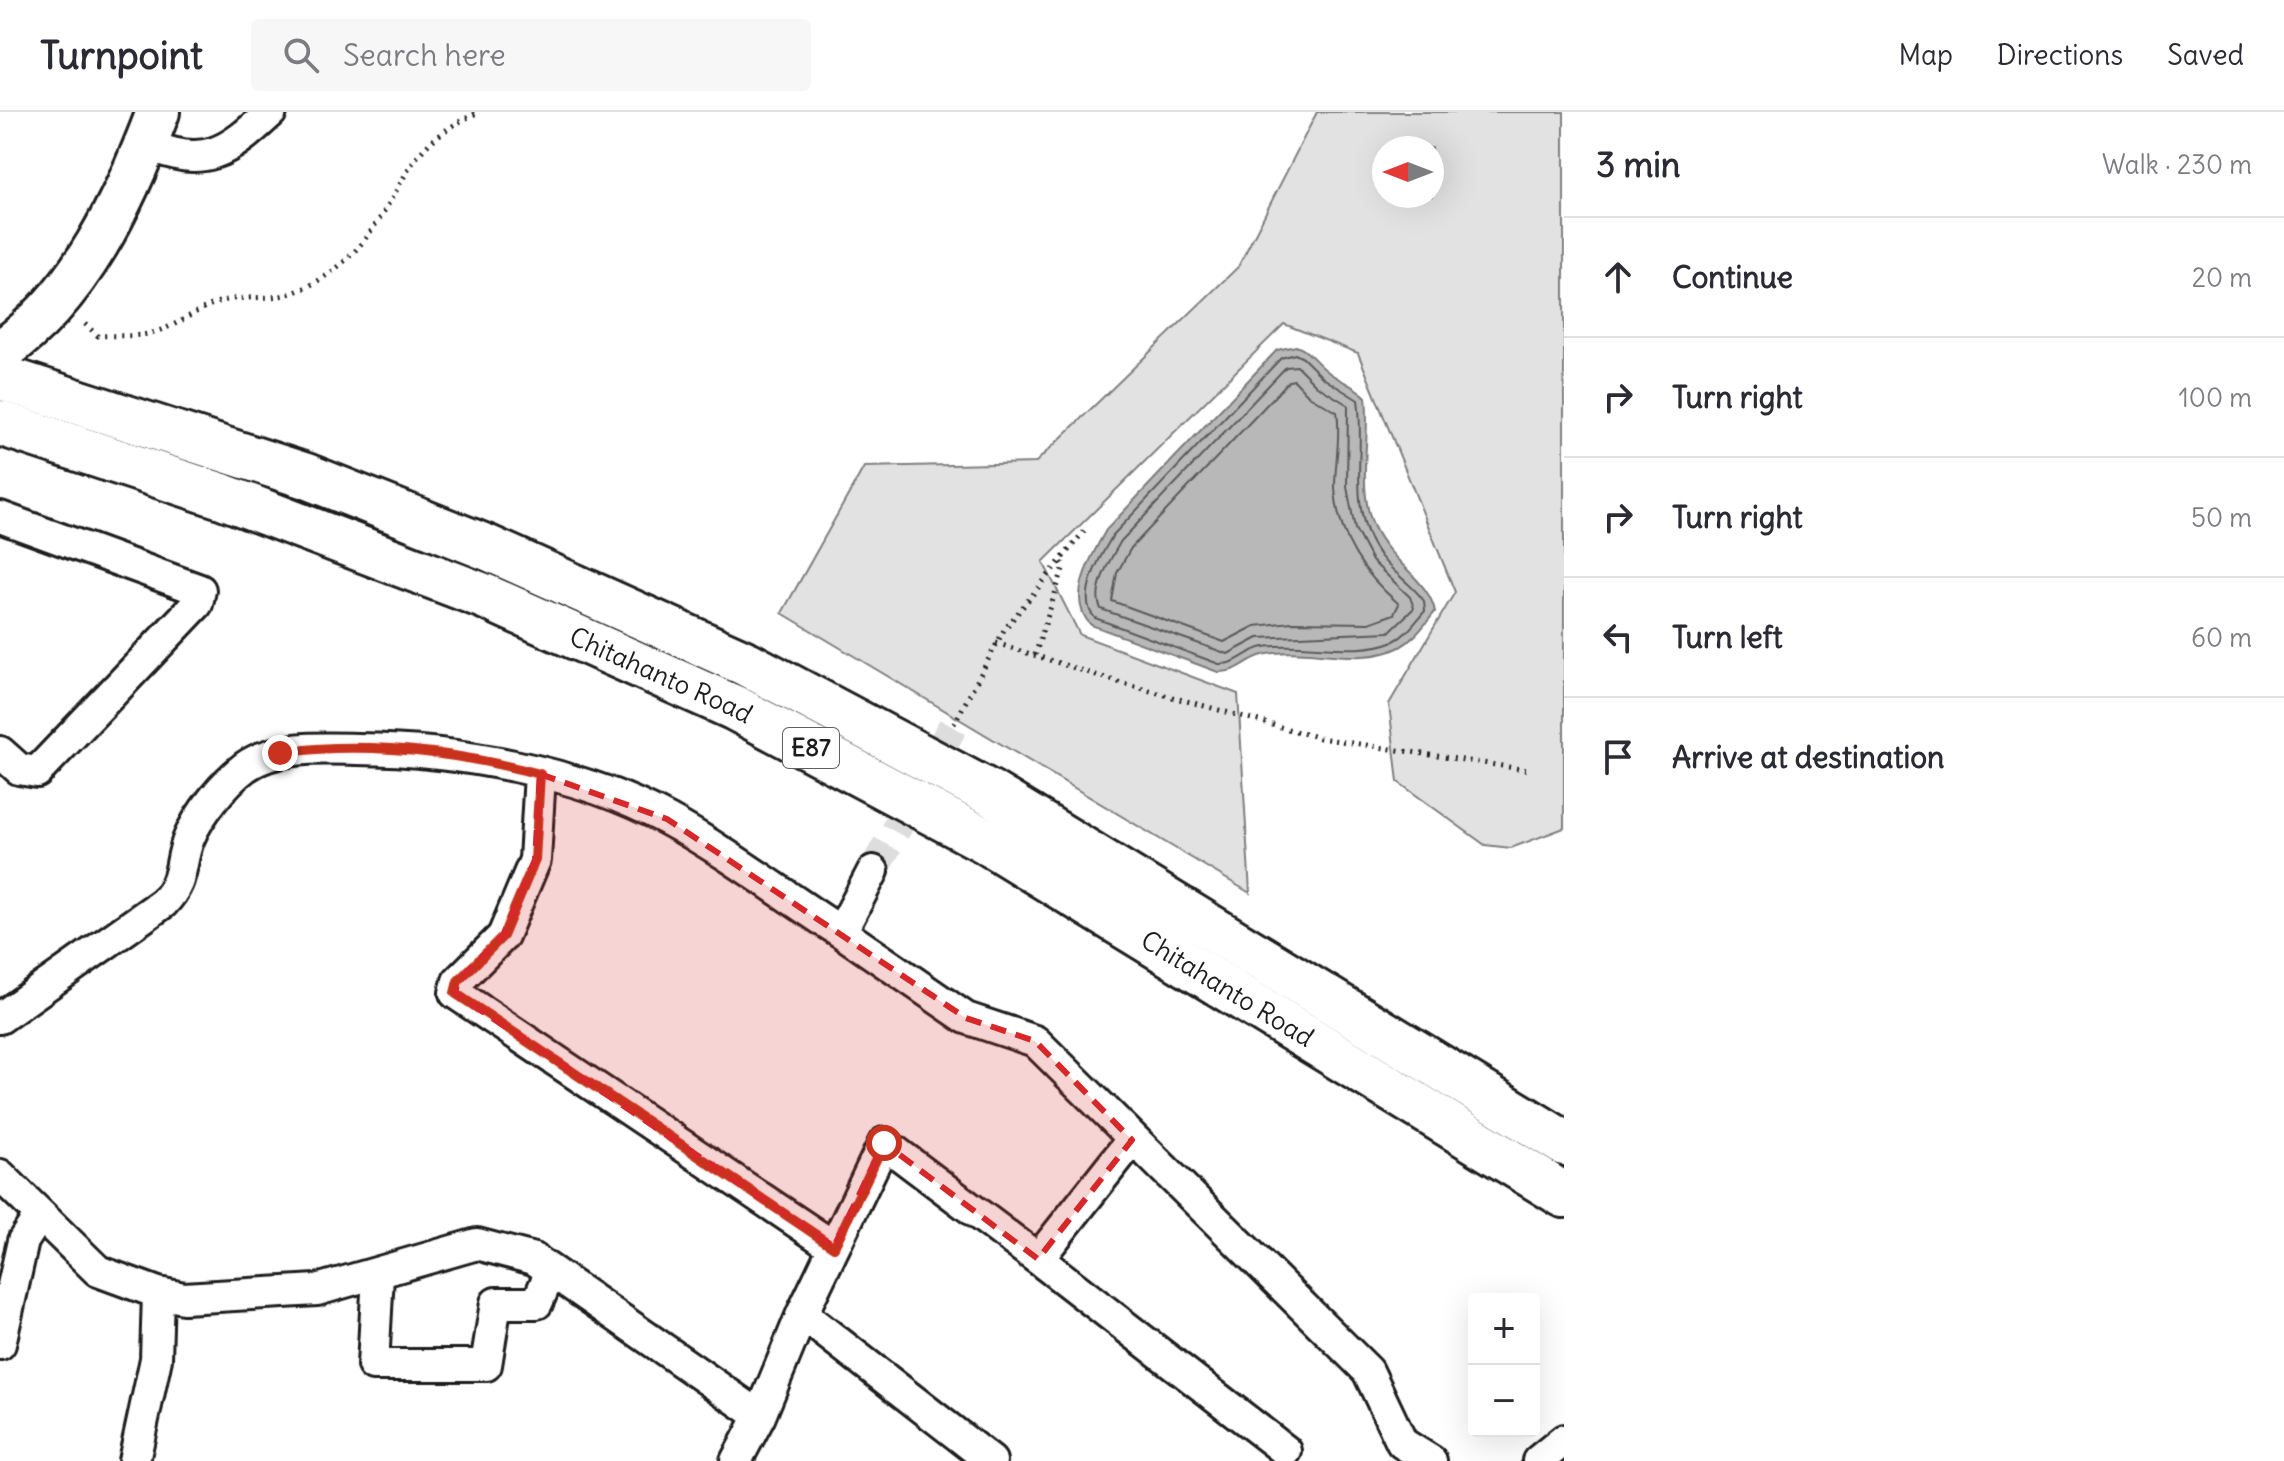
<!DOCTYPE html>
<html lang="en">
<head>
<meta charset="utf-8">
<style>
  body { margin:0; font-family:Delius,sans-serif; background:#f7f7f7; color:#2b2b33 }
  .controls { position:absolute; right:24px; bottom:24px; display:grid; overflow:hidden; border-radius:8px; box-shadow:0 8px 32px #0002 }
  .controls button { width:72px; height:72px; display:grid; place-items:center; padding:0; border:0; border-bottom:2px solid #e1e1e2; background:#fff; color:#2b2b33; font:40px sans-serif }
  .compass { position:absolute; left:1372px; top:24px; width:72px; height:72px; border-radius:50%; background:#fff; box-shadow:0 8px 32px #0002; rotate:270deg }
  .stop { position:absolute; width:24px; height:24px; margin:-18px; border:6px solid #c8321e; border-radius:50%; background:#fff }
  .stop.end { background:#c8321e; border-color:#fff; box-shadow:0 2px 8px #0008 }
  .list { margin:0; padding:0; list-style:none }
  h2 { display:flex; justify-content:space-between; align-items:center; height:104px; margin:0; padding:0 32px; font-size:34px }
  h2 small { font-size:26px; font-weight:400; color:#7c7c81 }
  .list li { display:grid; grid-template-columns:52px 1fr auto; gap:24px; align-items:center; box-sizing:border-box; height:120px; padding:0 32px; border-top:2px solid #e1e1e2 }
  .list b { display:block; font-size:30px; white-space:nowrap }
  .list em { font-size:26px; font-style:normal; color:#7c7c81 }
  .icon { flex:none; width:44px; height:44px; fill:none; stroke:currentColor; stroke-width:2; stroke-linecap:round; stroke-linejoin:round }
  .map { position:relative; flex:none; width:1564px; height:1349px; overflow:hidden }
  header { display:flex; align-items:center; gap:48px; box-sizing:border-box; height:112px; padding:0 40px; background:#fff; border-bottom:2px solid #e1e1e2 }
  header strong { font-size:38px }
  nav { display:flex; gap:44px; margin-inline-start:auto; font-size:28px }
  .search { width:560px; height:72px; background:#f7f7f7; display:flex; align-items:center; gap:20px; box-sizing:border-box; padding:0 28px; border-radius:8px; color:#7c7c81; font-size:30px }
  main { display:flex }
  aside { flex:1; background:#fff }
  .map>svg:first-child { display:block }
  .green { fill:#e2e2e2; stroke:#7f7f7f; stroke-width:2; fill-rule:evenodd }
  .water { fill:#b8b8b8; stroke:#7a7a7a; stroke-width:2 }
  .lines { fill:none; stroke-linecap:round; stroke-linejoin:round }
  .shore { stroke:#5a5a5a; stroke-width:2 }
  .street-tunnel { stroke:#ddd; stroke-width:30; stroke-dasharray:30 15; stroke-linecap:butt }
  .street-casing { stroke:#1c1c1c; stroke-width:36 }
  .secondary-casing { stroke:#1c1c1c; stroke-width:48 }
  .highway-casing { stroke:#1c1c1c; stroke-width:50 }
  .path { stroke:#1c1c1c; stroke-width:5; stroke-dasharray:2 6; stroke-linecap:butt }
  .street { stroke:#fff; stroke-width:30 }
  .secondary { stroke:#fff; stroke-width:42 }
  .highway { stroke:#fff; stroke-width:44 }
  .route { stroke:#c8321e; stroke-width:10 }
  .marked { fill:#d62828; fill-opacity:0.2; stroke:#d62828; stroke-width:6; stroke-dasharray:16 10; stroke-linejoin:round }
  .labels { text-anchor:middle; stroke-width:8; stroke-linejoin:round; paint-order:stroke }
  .shield { fill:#fff; stroke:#606060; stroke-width:2 }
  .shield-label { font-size:24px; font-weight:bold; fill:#1c1c1c }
  .street-label { font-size:26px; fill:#1c1c1c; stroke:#fff }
</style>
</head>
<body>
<header>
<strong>Turnpoint</strong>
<div class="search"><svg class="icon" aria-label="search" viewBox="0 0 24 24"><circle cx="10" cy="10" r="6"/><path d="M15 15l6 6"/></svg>Search here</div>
<nav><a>Map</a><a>Directions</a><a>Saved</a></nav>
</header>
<main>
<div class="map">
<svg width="1564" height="1349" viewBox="0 0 1564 1349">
  <rect width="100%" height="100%" fill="#fff"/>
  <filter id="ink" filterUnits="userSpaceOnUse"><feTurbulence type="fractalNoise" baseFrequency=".0125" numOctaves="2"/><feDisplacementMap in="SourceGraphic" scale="16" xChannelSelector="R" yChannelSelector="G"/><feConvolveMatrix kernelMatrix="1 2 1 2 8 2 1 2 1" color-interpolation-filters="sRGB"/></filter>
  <g filter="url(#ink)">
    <path class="green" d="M1317 0H1564V716L1511 736 1485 733 1398 670 1389 592 1455 480 1358 241 1284 212 1043 450 1080 523 1238 582 1250 781 782 501 864 355 1035 351 1238 155ZM1384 36H1432V84H1384Z"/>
    <path class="water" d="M1296 234C1310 239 1315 250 1327 259 1339 269 1354 273 1366 285 1371 326 1356 376 1374 415 1390 450 1430 469 1435 500 1424 513 1415 527 1400 535 1360 556 1306 533 1263 543 1244 548 1241 560 1218 560L1091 513C1065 487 1091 445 1106 418L1277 238Z"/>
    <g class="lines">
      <path class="shore" d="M1295 242 1303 246 1323 266 1358 288C1366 341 1345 398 1381 445 1394 462 1412 472 1424 489L1425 499C1416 509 1407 523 1394 529 1356 545 1305 529 1264 535 1246 538 1238 553 1219 552L1095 506C1075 485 1101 443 1113 423L1281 246Z
        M1297 254 1317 274 1348 293 1347 375 1355 417 1372 449 1410 485 1414 496 1389 520 1258 526 1228 542 1101 497C1091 478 1111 446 1121 429L1286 255Z
        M1294 268 1309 284 1337 300C1341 324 1335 350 1335 375 1337 424 1362 461 1399 492L1394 502 1369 511 1292 510 1255 514 1224 530 1112 489 1117 461 1131 436 1289 269Z"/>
      <path class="street-tunnel" d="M873 759 954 612"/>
      <defs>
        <path id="street" d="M146 32C205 57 227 41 271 0
          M0 405 200 478 197 492 37 660 19 657 0 640
          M540 662 535 748 503 824 458 869 455 881 834 1135
          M841 820 966 906 1035 929 1368 1259 1402 1331 1431 1349
          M0 906 163 791C186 767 178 753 189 726 199 702 224 671 245 655 276 633 322 636 357 637 457 638 579 659 668 708 727 740 783 783 841 820L873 759
          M0 1063 98 1159 158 1181 184 1186 317 1178 477 1132 534 1147 760 1304
          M1038 1147 1286 1339
          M378 1163 373 1253H486L496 1191H537L551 1159
          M802 1202 991 1349
          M0 1232 23 1129 40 1103
          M134 1349 156 1247 158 1181
          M736 1349 760 1304 802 1202 884 1031 1038 1147 1132 1028
          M1538 1349 1564 1328"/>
        <path id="secondary" d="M0 240C80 186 125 88 158 0"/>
        <g id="highway">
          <path d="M0 265 306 364 488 436 747 552 990 681 1564 1031"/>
          <path id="s1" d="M0 311 222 384 484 484 735 596 986 729 1564 1083"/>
        </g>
      </defs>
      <use href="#street" class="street-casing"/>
      <use href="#secondary" class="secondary-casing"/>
      <use href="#highway" class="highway-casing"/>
      <path class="path" d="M85 212 98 224C118 223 140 226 158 219 180 212 197 197 219 190 238 184 260 187 279 184 312 179 349 150 368 123 411 66 404 34 479 0
        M996 531 1118 570 1320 626 1528 658
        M1035 543 1064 454 1060 448
        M954 612 1004 518 1085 418"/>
      <use href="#street" class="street"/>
      <use href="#secondary" class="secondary"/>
      <use href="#highway" class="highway"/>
    </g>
  </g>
  <g class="lines" filter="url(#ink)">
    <path class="route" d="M280 641C367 628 455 640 540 662L535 748 503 824 458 869 455 881 834 1135 884 1031"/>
  </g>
  <path class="marked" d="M540 662 667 707 966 906 1035 929 1132 1028 1038 1147 884 1031 834 1135 455 881 458 869 503 824 535 748Z"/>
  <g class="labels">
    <rect class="shield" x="783" y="616" width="56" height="40" rx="6"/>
    <g class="shield-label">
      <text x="811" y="644">E87</text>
    </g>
    <g class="street-label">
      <text dy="9" stroke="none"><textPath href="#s1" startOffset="708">Chitahanto Road</textPath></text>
      <text dy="9" stroke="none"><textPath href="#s1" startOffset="1356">Chitahanto Road</textPath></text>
    </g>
  </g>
</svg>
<div class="controls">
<button>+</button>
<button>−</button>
</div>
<svg class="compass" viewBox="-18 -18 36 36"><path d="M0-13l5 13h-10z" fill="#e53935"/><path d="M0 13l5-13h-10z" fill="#7c7c81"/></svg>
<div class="stop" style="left:884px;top:1031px"></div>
<div class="stop end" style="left:280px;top:641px"></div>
</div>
<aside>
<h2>3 min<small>Walk · 230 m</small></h2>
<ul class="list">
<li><svg class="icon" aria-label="ahead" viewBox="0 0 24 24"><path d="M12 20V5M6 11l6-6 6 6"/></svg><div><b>Continue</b></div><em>20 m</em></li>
<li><svg class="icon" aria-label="right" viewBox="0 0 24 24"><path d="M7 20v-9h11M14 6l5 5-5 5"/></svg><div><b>Turn right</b></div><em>100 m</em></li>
<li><svg class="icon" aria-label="right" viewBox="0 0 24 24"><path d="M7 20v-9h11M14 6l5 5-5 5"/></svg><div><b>Turn right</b></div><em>50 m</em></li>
<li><svg class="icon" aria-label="left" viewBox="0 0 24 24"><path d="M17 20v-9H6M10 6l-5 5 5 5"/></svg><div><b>Turn left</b></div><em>60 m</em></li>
<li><svg class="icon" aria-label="arrive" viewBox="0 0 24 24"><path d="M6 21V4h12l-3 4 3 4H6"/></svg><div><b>Arrive at destination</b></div></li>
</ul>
</aside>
</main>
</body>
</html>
